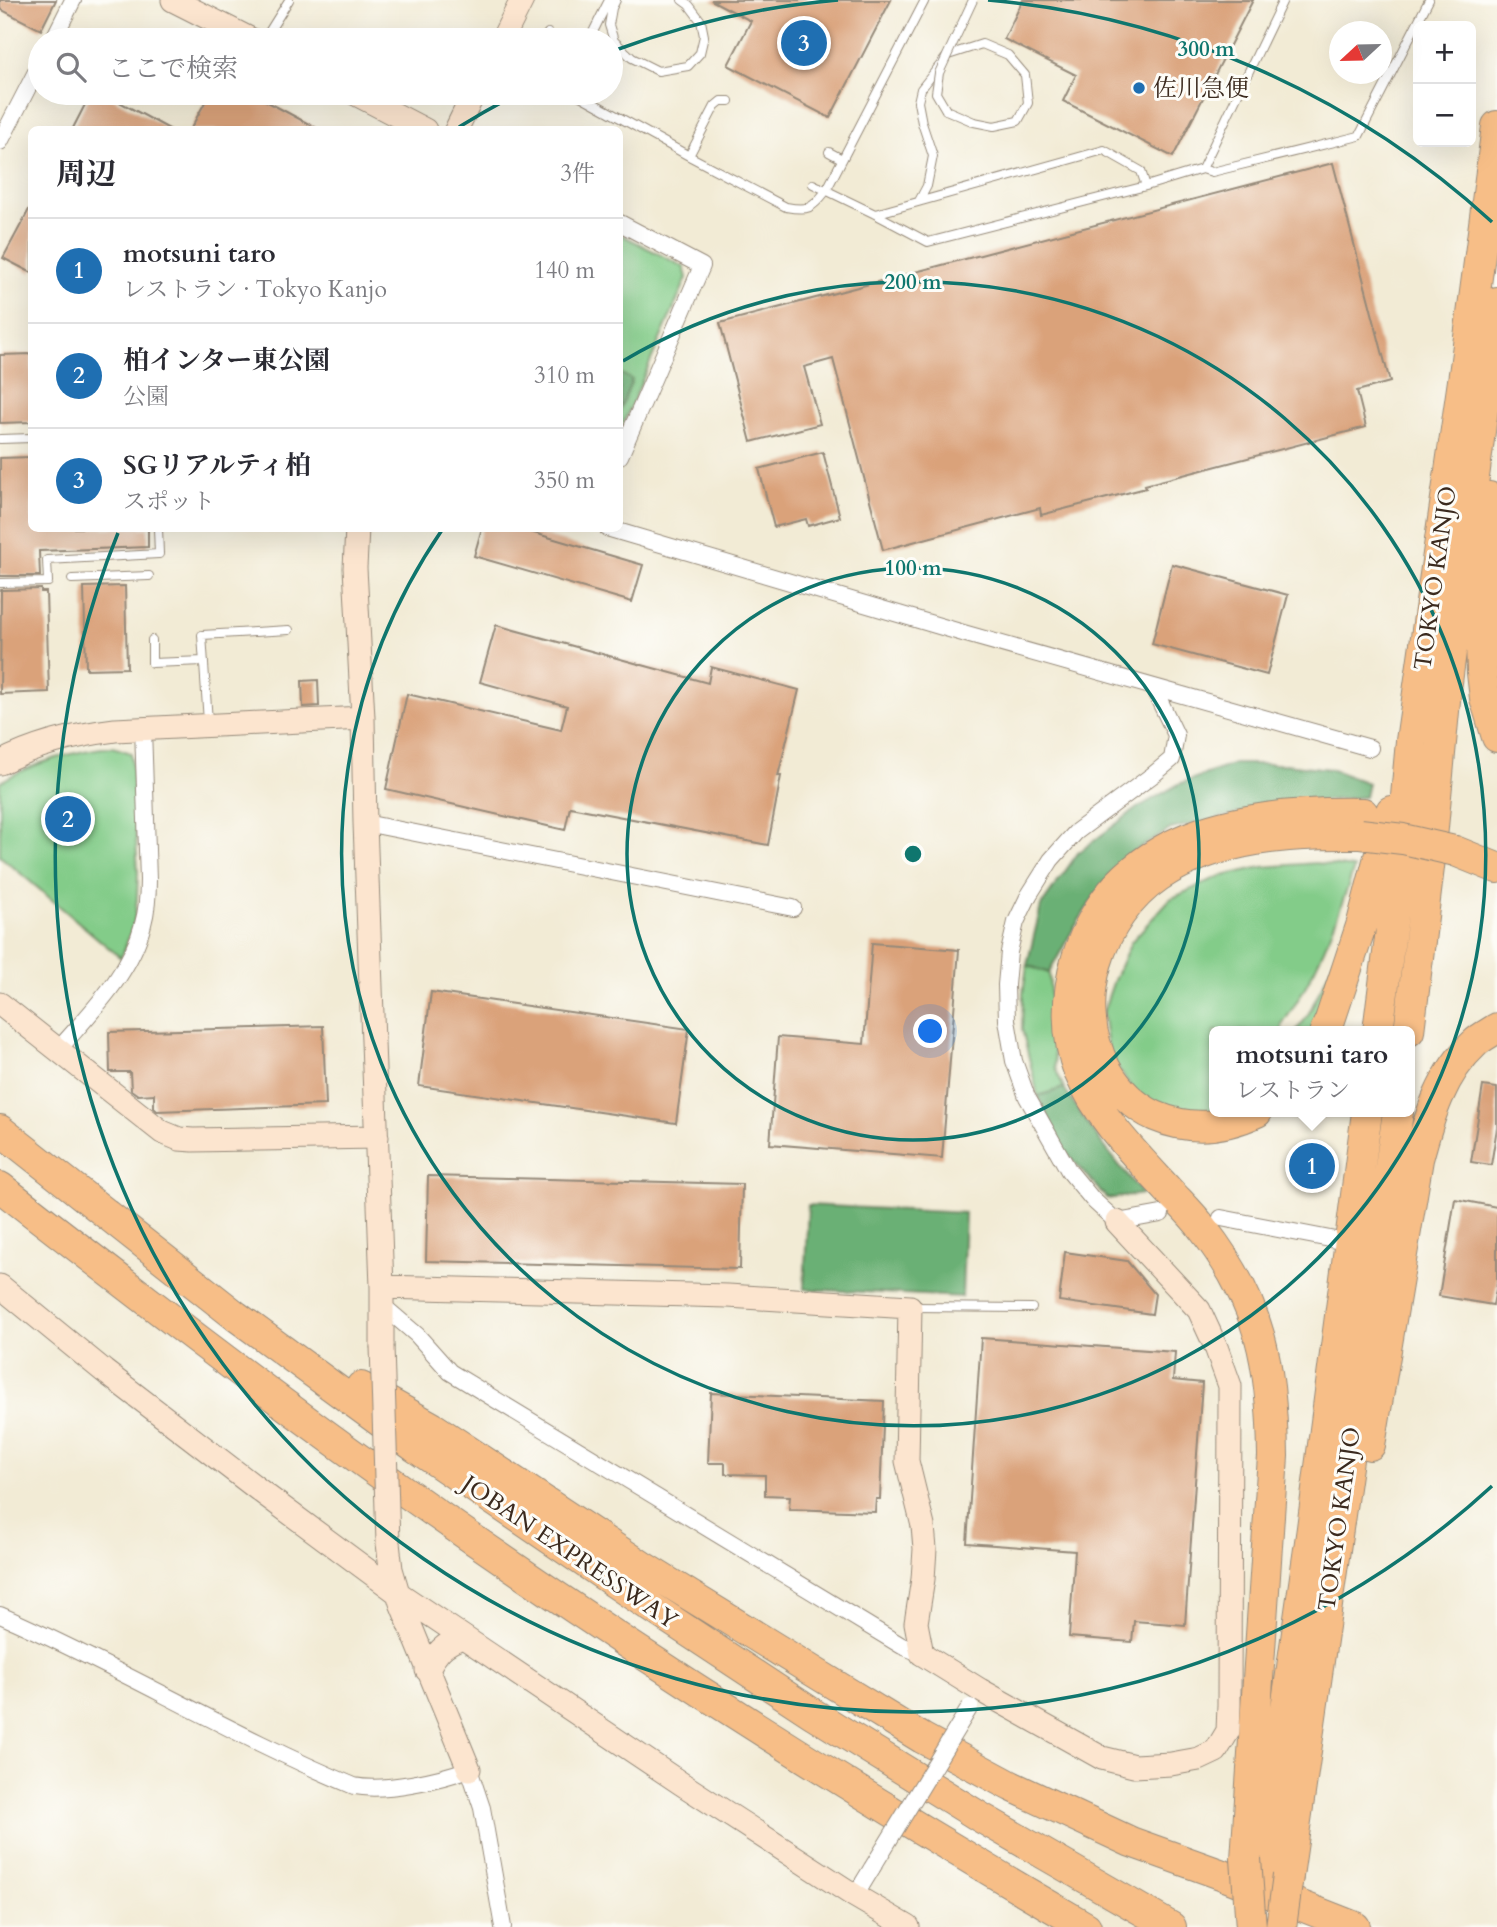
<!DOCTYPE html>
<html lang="ja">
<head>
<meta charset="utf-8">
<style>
  body { margin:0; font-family:Cardo,"Noto Serif JP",serif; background:#f7f7f7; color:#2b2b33 }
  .controls { position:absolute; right:21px; top:21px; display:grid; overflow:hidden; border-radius:10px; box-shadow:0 7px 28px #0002 }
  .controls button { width:63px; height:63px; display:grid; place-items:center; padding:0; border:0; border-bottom:2px solid #e1e1e2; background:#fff; color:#2b2b33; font:35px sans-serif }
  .compass { position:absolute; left:1329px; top:21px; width:63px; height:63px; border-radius:50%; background:#fff; box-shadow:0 7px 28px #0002; rotate:248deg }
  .you { position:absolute; left:931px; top:1032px; width:24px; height:24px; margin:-18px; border:5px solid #fff; border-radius:50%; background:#1a73e8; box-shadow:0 0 0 10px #1a73e833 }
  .badge { display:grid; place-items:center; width:46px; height:46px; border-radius:50%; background:#1f6fb2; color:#fff; font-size:23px; font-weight:700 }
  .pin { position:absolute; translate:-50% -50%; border:4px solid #fff; box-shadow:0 2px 7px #0006 }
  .popup { position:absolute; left:1209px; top:1026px; width:206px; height:91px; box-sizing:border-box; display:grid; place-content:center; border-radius:10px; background:#fff; filter:drop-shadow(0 2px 5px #0005); font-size:23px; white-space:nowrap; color:#7c7c81 }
  .popup b { font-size:26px; color:#2b2b33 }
  .popup::after { content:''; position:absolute; left:50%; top:100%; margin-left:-14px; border:14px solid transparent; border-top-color:#fff }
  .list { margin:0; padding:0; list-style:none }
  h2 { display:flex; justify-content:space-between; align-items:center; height:91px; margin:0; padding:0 28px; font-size:30px }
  h2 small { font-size:23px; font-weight:400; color:#7c7c81 }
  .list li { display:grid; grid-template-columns:46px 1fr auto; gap:21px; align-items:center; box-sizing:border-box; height:105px; padding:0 28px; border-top:2px solid #e1e1e2 }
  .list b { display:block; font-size:26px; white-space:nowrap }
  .list p { margin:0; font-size:23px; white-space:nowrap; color:#7c7c81 }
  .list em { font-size:23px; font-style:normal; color:#7c7c81 }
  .icon { flex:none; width:38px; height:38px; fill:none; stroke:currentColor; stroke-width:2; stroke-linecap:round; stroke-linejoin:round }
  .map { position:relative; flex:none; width:1497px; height:1927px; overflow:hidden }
  .search { position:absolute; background:#fff; box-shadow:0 7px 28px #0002; left:28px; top:28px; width:595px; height:77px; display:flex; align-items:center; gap:18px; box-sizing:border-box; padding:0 24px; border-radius:38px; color:#7c7c81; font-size:26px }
  .panel { position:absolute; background:#fff; box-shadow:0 7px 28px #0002; left:28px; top:126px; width:595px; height:406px; border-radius:10px }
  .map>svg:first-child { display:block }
  .green { fill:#83cc89; stroke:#5f7b54; stroke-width:2 }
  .forest { fill:#6ab075; stroke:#526d4a; stroke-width:2 }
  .building { fill:#daa27a }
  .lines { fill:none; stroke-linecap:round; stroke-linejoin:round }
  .lane-casing { stroke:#968a7a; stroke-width:10 }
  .street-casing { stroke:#968a7a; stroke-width:18 }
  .secondary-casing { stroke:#968a7a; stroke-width:25 }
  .highway-casing { stroke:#968a7a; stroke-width:32 }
  .lane { stroke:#fff; stroke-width:8 }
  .street { stroke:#fff; stroke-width:16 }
  .secondary { stroke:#fce5cf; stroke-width:23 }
  .highway { stroke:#f7be87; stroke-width:30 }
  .lane-bridge-casing { stroke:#968a7a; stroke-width:10; stroke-linecap:butt }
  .street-bridge-casing { stroke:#968a7a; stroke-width:18; stroke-linecap:butt }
  .secondary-bridge-casing { stroke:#968a7a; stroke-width:25; stroke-linecap:butt }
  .highway-bridge-casing { stroke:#968a7a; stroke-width:32; stroke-linecap:butt }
  .lane-bridge { stroke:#fff; stroke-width:8 }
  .street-bridge { stroke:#fff; stroke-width:16 }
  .secondary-bridge { stroke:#fce5cf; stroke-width:23 }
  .highway-bridge { stroke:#f7be87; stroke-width:30 }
  .ring { fill:none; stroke:#0f766e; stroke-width:3.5 }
  .poi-dot { fill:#1f6fb2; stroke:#fdfcf7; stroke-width:2.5 }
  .labels { text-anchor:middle; stroke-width:6; stroke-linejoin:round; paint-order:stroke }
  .poi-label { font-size:24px; fill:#3b2a1e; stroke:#fdfcf7; text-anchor:start }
  .street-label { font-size:24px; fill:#3b2a1e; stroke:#fdfcf7 }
  .centre { fill:#0f766e; stroke:#fdfcf7; stroke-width:3.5 }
  .ring-label { font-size:21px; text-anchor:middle; font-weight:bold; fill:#0f766e; stroke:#fdfcf7; stroke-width:6; stroke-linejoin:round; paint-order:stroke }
</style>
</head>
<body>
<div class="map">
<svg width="1497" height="1927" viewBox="0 0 1497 1927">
  <rect width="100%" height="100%" fill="#fdfcf7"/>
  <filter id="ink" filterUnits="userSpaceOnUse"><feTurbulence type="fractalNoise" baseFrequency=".0143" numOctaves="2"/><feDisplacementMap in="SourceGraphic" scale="14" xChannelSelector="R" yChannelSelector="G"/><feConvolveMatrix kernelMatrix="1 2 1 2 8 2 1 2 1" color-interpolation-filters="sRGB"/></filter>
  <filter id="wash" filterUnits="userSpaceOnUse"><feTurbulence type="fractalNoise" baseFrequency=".00686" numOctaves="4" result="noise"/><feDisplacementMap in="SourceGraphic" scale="28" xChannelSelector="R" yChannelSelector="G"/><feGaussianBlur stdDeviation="1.57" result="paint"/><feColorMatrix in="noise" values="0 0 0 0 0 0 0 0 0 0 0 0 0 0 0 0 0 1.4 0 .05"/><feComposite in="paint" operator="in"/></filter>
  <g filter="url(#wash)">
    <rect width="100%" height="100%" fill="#f2ebd5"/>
    <path class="green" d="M620 234 684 267 687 278 620 431Z
      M113 747 131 753 138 873 137 898 134 923 121 958 0 856V782C33 763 75 750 113 747Z
      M1316 863 1354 868C1336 925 1316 975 1282 1025V1031H1214V1112L1210 1119 1167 1110 1135 1092 1109 1056 1103 1012 1114 980 1131 942 1170 899 1218 877 1262 867Z
      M1351 926 1313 1031H1296L1307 1017Z
      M1027 965 1049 973 1055 1068 1064 1088 1038 1096 1022 1029 1023 994Z"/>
    <path class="forest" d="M620 373 632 380 620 410Z
      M1234 764H1285L1330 769 1368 783 1365 797 1276 805 1171 829 1128 855 1100 888 1071 933 1049 973 1027 965 1041 906 1078 853 1137 808 1179 784Z
      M1064 1088C1087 1126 1114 1160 1143 1194L1107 1199 1064 1150 1038 1096Z
      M808 1205 965 1213 962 1297 804 1289Z"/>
    <g id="blocks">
      <path class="building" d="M0 0H56L41 30 0 9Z
        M711 0H891L830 118 728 65 751 21Z
        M1023 0H1253L1173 157 1063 101 1076 75 1004 39Z
        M91 93H103L171 130H72Z
        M210 93H251L320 130H190Z
        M1333 163 1390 382 1357 391 1366 427 1145 485 1146 488 1041 515 1040 508 883 550 833 359 804 367 820 424 751 442 720 323Z
        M32 204V273L3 258Z
        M32 354V422L0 423V355Z
        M823 452 840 517 808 526 806 519 774 527 759 469Z
        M32 457V528H148V547L39 551 40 576H0V458Z
        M482 528H517L643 565 632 602 474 556Z
        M1172 564 1288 595 1267 675 1152 644Z
        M125 586 127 668 86 669 84 587Z
        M41 589V592H46L49 692 0 694 1 590Z
        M496 625 708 683 711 667 799 690 778 776H781L768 845 570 807 565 830 386 789 407 694 561 730 567 706 480 682Z
        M318 680 319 706 303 707 302 681Z
        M872 943 959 950 942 1158 770 1144 778 1037 864 1044Z
        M431 992 689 1029 676 1123 419 1086Z
        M323 1026 326 1105 157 1111 154 1108V1094L138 1095 131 1090 130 1072H110L109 1032Z
        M1483 1086 1497 1088V1128L1491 1165 1471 1162Z
        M428 1176 742 1184 740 1269 426 1261Z
        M1455 1199 1497 1207V1284L1493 1305 1439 1296Z
        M1065 1252 1127 1261 1155 1294 1152 1314 1059 1301Z
        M981 1338 1175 1352 1173 1380 1202 1383 1185 1625 1134 1621 1132 1642 1069 1637 1075 1551 967 1543Z
        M711 1393 884 1401 880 1499H876L875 1512 789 1509 790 1496 765 1495V1475L725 1474V1463H708Z"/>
    </g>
  </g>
  <g filter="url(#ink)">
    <use href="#blocks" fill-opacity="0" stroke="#968a7a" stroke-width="2"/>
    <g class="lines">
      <defs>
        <path id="lane" d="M616 0 612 8 609 25 614 41 632 58 658 71 688 66 700 53 704 36 701 21 689 5 682 0
          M264 40 289 0
          M543 40 548 33
          M589 40 609 0
          M575 93 689 156 786 207C808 211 812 209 826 191L925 0
          M829 152 842 159
          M689 156 715 106 721 101H729
          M1202 169 1212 172 1359 136 1429 0
          M813 184 875 214 928 242 1146 186 1202 169 1283 0
          M919 201 927 186 933 156 922 123 918 102 921 89 948 55 982 44 1008 55 1025 75 1028 103 1018 121 994 126 974 122 946 110
          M875 214 1104 150 1141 171 1146 186
          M0 439 32 438
          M72 579 149 576
          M0 583 48 582 47 560 159 554 158 528
          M152 640V663L204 661
          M208 722 202 635 289 630
          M913 1307 1032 1308"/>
        <path id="street" d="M53 40 73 0
          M0 142 40 64
          M620 223 702 266 620 456
          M607 528 963 633 1370 748
          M1153 687 1176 735 1172 759 1154 774 1076 832 1051 860 1029 895 1016 922 1009 952 1006 985 1007 1020 1014 1061 1027 1097 1069 1171 1093 1200 1117 1222 1161 1214
          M365 823 793 908
          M58 1050C90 1013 131 973 143 924 147 910 148 895 148 880L143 728
          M1221 1218 1356 1244
          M382 1305 417 1335 450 1372 902 1646 922 1654
          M0 1615C120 1667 233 1736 354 1786 385 1792 439 1780 469 1769L482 1808 503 1927
          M855 1896 872 1868"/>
        <path id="secondary" d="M173 0 252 40
          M502 40 522 0
          M354 93 425 130
          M456 130 474 93
          M357 528 355 568 363 718 365 823 382 1287V1346
          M0 763C36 744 75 735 115 730L363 718
          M0 1004 162 1132 179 1139 193 1140 377 1137
          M0 1286 104 1371 263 1493 398 1593 682 1784 855 1896 908 1927
          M382 1287 728 1296 910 1307 907 1461 923 1526 925 1549 923 1579 916 1623 922 1654 980 1690 1102 1758 1134 1766 1171 1764 1199 1759 1216 1751 1228 1731 1229 1705 1230 1386 1216 1347 1199 1310 1117 1222
          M388 1543 391 1569 401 1603 469 1769
          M427 1670C437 1652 443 1644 463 1637"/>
        <path id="highway" d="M1489 497 1481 642 1482 673 1485 698 1497 737
          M1455 851 1497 868
          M1325 1031 1330 1020 1362 923 1391 811
          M1378 1031 1401 852 1411 741 1466 360 1497 126
          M1409 1031 1430 859 1446 690 1497 302
          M1257 1112C1223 1128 1190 1131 1155 1116 1133 1106 1118 1090 1106 1069 1070 1003 1099 917 1159 876 1218 837 1292 833 1360 834
          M0 1130 236 1316 415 1447 627 1591 812 1713 980 1817 1171 1927
          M0 1187C134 1291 268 1395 407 1493 626 1648 853 1792 1086 1927
          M361 1387 432 1427 642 1566 819 1675 922 1738 1011 1786 1131 1842 1223 1875 1355 1927
          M1370 1445 1418 1159C1429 1117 1442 1073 1475 1043 1481 1037 1490 1033 1497 1028
          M1246 1859 1273 1456C1272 1365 1261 1303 1203 1229 1193 1215 1180 1203 1168 1190 1135 1154 1099 1119 1079 1072 1065 1037 1066 994 1077 958 1116 829 1247 811 1363 813
          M1267 1867 1284 1723 1312 1528 1367 1112
          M1288 1876 1398 1112"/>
      </defs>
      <use href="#lane" class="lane-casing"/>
      <use href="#street" class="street-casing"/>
      <use href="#secondary" class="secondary-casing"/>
      <use href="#highway" class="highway-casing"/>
      <use href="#lane" class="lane"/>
      <use href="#street" class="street"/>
      <use href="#secondary" class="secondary"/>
      <use href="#highway" class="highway"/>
      <defs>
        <path id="lane-bridge" d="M946 110 936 93 939 73 973 0"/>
        <path id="street-bridge" d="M872 1868 970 1707"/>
        <path id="secondary-bridge" d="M382 1346 388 1543"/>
        <path id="highway-bridge" d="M1360 834 1403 839 1455 851
          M1246 1859 1251 1927
          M1281 1927 1288 1876"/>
      </defs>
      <use href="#lane-bridge" class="lane-bridge-casing"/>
      <use href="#street-bridge" class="street-bridge-casing"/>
      <use href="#secondary-bridge" class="secondary-bridge-casing"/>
      <use href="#highway-bridge" class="highway-bridge-casing"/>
      <use href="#lane-bridge" class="lane-bridge"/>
      <use href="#street-bridge" class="street-bridge"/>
      <use href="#secondary-bridge" class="secondary-bridge"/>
      <use href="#highway-bridge" class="highway-bridge"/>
    </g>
  </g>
  <g class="ring">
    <circle cx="913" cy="854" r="286"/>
    <path d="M623 361A572 572 0 1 1 442 530"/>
    <path d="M1492 1486A857 857 0 0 1 118 533M459 127A857 857 0 0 1 517 94M613 51A857 857 0 0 1 838 0M988 0A857 857 0 0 1 1492 222"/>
  </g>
  <circle class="poi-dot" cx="1139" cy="88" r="7"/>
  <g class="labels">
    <g class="poi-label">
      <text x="1153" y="96">佐川急便</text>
    </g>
    <g class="street-label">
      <text transform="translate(1435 578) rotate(-82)" y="8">TOKYO KANJO</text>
      <text transform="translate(1339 1519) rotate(-82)" y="8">TOKYO KANJO</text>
      <text transform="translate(570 1552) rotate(34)" y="8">JOBAN EXPRESSWAY</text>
    </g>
  </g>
  <circle cx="913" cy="854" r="10" class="centre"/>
  <g class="ring-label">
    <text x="1206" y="56">300 m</text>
    <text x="913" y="289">200 m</text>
    <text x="913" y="575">100 m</text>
  </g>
</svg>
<div class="controls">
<button>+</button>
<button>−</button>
</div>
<svg class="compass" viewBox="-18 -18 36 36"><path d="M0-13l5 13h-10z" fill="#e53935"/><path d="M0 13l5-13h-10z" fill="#7c7c81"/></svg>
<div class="you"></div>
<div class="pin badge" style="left:1312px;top:1166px">1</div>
<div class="popup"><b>motsuni taro</b>レストラン</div>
<div class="pin badge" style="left:68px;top:819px">2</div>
<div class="pin badge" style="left:804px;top:43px">3</div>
<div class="search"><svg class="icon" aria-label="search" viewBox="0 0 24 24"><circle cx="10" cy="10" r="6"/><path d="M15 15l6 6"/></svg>ここで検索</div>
<section class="panel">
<h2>周辺<small>3件</small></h2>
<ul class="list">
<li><span class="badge">1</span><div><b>motsuni taro</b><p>レストラン · Tokyo Kanjo</p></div><em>140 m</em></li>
<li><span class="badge">2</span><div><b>柏インター東公園</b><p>公園</p></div><em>310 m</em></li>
<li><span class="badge">3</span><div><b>SGリアルティ柏</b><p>スポット</p></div><em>350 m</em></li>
</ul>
</section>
</div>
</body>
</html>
